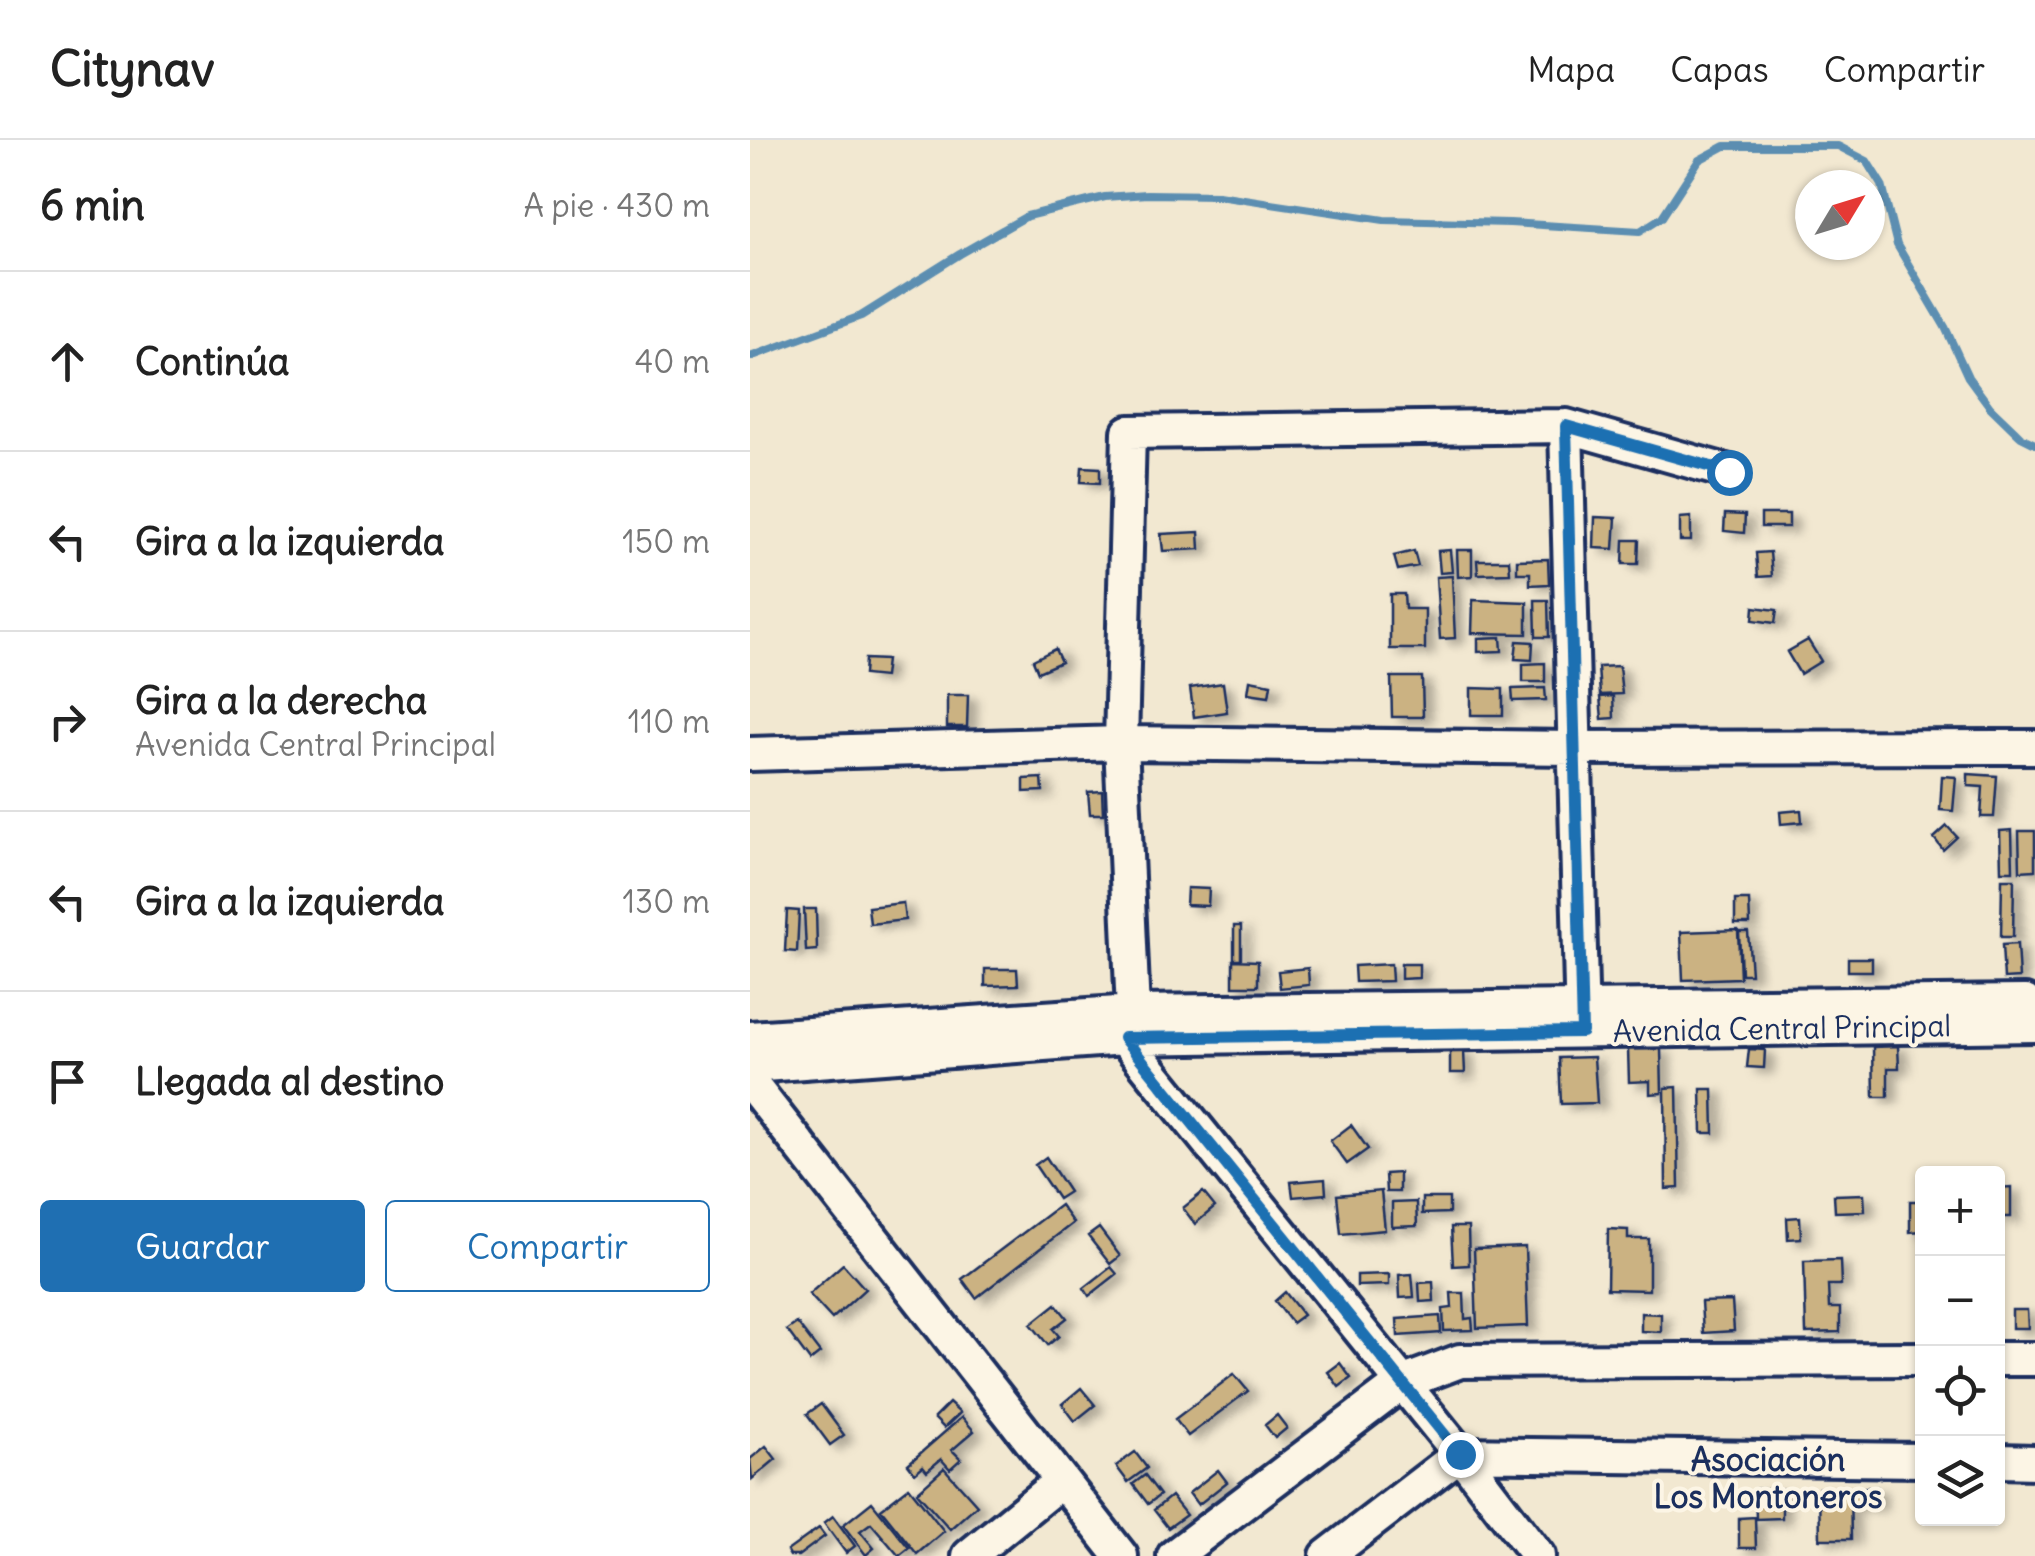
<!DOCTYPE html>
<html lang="es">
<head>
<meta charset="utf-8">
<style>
  body { margin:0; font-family:Delius,sans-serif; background:#f6f6f6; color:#222 }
  .controls { position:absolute; right:30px; bottom:30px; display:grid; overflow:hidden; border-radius:10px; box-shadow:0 2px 8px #0004 }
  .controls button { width:90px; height:90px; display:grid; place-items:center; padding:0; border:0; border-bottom:2px solid #e0e0e0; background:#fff; color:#222; font:50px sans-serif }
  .compass { position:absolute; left:1045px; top:30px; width:90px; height:90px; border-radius:50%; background:#fff; box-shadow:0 2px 8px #0004; rotate:52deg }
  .stop { position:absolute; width:30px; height:30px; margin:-22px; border:8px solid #1f6fb2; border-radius:50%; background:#fff }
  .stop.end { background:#1f6fb2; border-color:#fff; box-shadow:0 2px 10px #0008 }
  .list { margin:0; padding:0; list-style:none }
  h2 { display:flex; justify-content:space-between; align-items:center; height:130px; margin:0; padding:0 40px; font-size:42px }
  h2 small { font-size:32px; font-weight:400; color:#767676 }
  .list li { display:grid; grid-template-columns:65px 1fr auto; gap:30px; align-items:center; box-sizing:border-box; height:180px; padding:0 40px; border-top:2px solid #e0e0e0 }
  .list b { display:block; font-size:38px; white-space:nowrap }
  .list p { margin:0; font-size:32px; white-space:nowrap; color:#767676 }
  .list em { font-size:32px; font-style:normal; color:#767676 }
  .actions { display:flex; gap:20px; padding:30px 40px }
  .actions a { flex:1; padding:22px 0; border:2px solid #1f6fb2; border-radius:10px; text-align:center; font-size:35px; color:#1f6fb2 }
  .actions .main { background:#1f6fb2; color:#fff }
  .icon { flex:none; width:55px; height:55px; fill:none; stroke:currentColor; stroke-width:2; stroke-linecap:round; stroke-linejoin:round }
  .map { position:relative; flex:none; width:1285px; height:1416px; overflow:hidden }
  header { display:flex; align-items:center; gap:60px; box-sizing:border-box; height:140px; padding:0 50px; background:#fff; border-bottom:2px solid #e0e0e0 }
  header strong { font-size:48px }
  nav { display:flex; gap:55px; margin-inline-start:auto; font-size:35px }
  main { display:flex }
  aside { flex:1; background:#fff }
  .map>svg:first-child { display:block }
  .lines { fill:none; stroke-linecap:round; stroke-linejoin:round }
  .stream { stroke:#5c8eb1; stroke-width:8 }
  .building { fill:#cbb282; stroke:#1b2f5e; stroke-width:2.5; filter:url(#shadow) }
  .minor-casing { stroke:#1b2f5e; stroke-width:40 }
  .minor { stroke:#fcf5e5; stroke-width:32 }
  .route { stroke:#1f6fb2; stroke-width:12 }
  .labels { text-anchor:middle; stroke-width:8; stroke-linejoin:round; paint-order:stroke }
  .street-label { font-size:30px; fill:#1b2f5e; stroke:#fcf5e5 }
  .neighbourhood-label { font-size:32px; font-weight:bold; fill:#1b2f5e; stroke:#fcf5e5 }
</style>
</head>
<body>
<header>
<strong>Citynav</strong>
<nav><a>Mapa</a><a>Capas</a><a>Compartir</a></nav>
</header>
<main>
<aside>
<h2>6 min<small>A pie · 430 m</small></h2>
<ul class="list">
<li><svg class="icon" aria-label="ahead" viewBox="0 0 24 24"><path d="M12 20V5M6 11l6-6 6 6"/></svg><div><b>Continúa</b></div><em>40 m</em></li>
<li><svg class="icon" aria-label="left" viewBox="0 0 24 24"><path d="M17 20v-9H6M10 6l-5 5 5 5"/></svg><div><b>Gira a la izquierda</b></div><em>150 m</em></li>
<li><svg class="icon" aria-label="right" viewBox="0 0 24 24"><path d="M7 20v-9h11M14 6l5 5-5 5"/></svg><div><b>Gira a la derecha</b><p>Avenida Central Principal</p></div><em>110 m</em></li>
<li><svg class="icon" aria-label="left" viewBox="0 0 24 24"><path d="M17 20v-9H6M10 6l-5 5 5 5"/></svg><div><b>Gira a la izquierda</b></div><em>130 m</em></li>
<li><svg class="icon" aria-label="arrive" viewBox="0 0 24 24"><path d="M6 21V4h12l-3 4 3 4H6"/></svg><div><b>Llegada al destino</b></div></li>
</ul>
<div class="actions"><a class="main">Guardar</a><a>Compartir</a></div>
</aside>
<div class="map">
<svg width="1285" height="1416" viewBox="0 0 1285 1416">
  <defs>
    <filter id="shadow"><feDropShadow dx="9" dy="5" stdDeviation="5" flood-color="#0004"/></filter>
  </defs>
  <rect width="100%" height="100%" fill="#f2e8d1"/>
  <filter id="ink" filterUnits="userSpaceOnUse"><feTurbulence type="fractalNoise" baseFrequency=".01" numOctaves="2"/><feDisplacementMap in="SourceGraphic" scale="20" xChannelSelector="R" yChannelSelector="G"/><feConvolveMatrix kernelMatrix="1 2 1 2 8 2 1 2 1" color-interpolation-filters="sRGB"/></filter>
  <g filter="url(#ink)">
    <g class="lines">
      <path class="stream" d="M0 217 111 176 210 114 277 76 355 57 397 54 468 55 634 80 760 83 890 91 912 77 949 20 975 6H1088L1117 21 1132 45 1147 105 1195 187 1218 237 1240 267 1271 297 1285 304"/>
    </g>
    <path class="building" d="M332 327 350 328V343L331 342Z
      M975 374 995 375 994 393 974 391Z
      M1011 374H1039V387H1011Z
      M845 377 866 378 864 409 844 408Z
      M941 377V401H930V378Z
      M449 392 450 409 413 411 411 394Z
      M874 400H889L888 424H873Z
      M700 410 702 432 690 433 688 411Z
      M707 410H722V436L708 437Z
      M664 411 668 426 648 430 644 416Z
      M1020 412 1022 436 1008 437 1006 413Z
      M798 419 799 444 780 445V433H767V420Z
      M727 420H759L760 433 728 434Z
      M702 436 705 498 690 499 686 437Z
      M640 454H654L655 469H675V509H640Z
      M723 460 777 462V494L722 493Z
      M785 460H798L799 497H786Z
      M1004 467 1027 470 1025 483 1003 480Z
      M751 497 752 511 728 512V498Z
      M1058 500 1071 521 1050 534 1037 512Z
      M767 501 783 502 782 520 765 519Z
      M305 509 311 522 288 532 283 520Z
      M115 519 136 520 134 537 114 535Z
      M795 523V542H773V524Z
      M869 526 872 554 850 555 848 527Z
      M641 537H672L673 577H642Z
      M500 540 521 544 519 556 498 553Z
      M473 543 477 572 444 577 440 548Z
      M721 548 753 549V575H721Z
      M795 548 796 560 763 561 762 549Z
      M197 555H218L217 587H197Z
      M863 556 864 578 852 579 850 557Z
      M1218 634 1247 636 1244 677H1231L1233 647 1218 646Z
      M1192 636 1206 637 1203 671 1190 670Z
      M292 638 293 651 274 652V639Z
      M352 651 353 674H340L338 652Z
      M1051 670 1052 682 1031 684 1030 672Z
      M1197 686 1207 697 1193 710 1184 698Z
      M1262 690 1263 731H1251L1250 691Z
      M1269 691H1285V730L1270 731Z
      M1252 739H1264L1263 797H1251Z
      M437 748 459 749 458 766 436 765Z
      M985 760H999L1000 784H985Z
      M153 763 155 780 120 784 118 767Z
      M54 769H66L67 810 56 811Z
      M37 770 49 771 47 812 35 811Z
      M484 786H491V819H484Z
      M988 790 990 838 933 840 931 792Z
      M989 792H998L1001 834H991Z
      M1267 804 1269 838 1254 839 1252 805Z
      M1098 818H1122V831H1098Z
      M483 820 508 821V846H483Z
      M641 824 642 841 605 842 604 826Z
      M651 824H669V838L651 839Z
      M558 828 559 845 530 848 528 831Z
      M235 829H267L268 845 235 846Z
      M1148 906 1149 928H1138V957H1124L1123 907Z
      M878 909H911L912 953 900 954V941L879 942Z
      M999 909 1015 910 1014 928 997 927Z
      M700 911H714L715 933H700Z
      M844 917 847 963 811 964 809 918Z
      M927 947 929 1048 916 1049 915 948Z
      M951 949H963L964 993H952Z
      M601 985 618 1009 597 1024 580 1001Z
      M296 1017 319 1052 308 1059 285 1025Z
      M649 1033V1052H636L635 1034Z
      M575 1039 576 1054 543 1057 541 1042Z
      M1261 1047V1077H1248V1048Z
      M631 1051 635 1090 591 1094 587 1055Z
      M453 1052 465 1067 445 1084 433 1068Z
      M1114 1054 1115 1071 1085 1072 1084 1055Z
      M672 1058H699V1073L672 1074Z
      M1160 1061H1172V1091L1160 1092Z
      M666 1062 667 1086 642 1087V1063Z
      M310 1065 323 1083 226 1158 212 1139Z
      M1050 1077 1051 1098 1038 1099 1037 1078Z
      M701 1087H718L719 1125 703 1126Z
      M349 1088 370 1116 360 1124 338 1096Z
      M858 1089 878 1090V1099H899V1150L857 1149Z
      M775 1107 778 1186 727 1188 724 1109Z
      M1090 1120 1091 1145H1078L1079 1168H1090V1192L1056 1193 1054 1121Z
      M93 1124 115 1149 82 1179 59 1154Z
      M361 1127 367 1134 339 1156 334 1148Z
      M639 1134V1145L607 1146V1135Z
      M662 1134 664 1157 650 1158 649 1135Z
      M683 1142 684 1161 670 1162 669 1143Z
      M535 1152 553 1175 542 1183 525 1161Z
      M701 1153H714L715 1179 722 1178 723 1190 694 1191 693 1169 702 1168Z
      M982 1161 984 1191 953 1193 951 1162Z
      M306 1164 317 1178 303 1189 309 1196 298 1205 281 1184Z
      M1262 1170H1277L1278 1188H1262Z
      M891 1173 911 1174V1192L891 1191Z
      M690 1176 691 1193 648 1196 647 1179Z
      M47 1183 70 1213 60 1221 37 1190Z
      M590 1223 601 1238 589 1247 578 1232Z
      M484 1234 498 1251 438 1296 425 1279Z
      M331 1248 345 1265 325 1281 312 1264Z
      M199 1263 210 1273 194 1288 184 1278Z
      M71 1264 94 1295 80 1305 57 1274Z
      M527 1275 537 1288 525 1298 515 1285Z
      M212 1277 224 1291 202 1310 211 1319 200 1329 191 1319 177 1331 173 1326 165 1333 158 1324Z
      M16 1306 26 1319 2 1339 0 1319Z
      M385 1312 397 1328 378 1342 366 1326Z
      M194 1328 227 1365 200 1389 167 1352Z
      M468 1330 477 1342 448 1365 439 1353Z
      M395 1335 410 1355 398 1364 383 1344Z
      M159 1347 194 1391 167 1414 131 1369Z
      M1127 1347 1128 1365 1101 1366 1100 1348Z
      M1069 1348H1100L1101 1399H1070Z
      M1005 1349H1032V1378L1006 1379Z
      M421 1356 436 1375 418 1388 404 1370Z
      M122 1362 159 1408 149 1416 121 1383 110 1391 124 1408 116 1415 93 1385Z
      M83 1376 105 1406 96 1413 74 1383Z
      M1005 1377 1006 1408H989V1378Z
      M69 1388 75 1396 48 1416H40L37 1411Z"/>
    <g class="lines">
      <defs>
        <path id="minor" d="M816 286 832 886
          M0 614 371 603 823 608 1285 607
          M383 872 371 603 379 292 816 286 979 332
          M0 898 383 872 1275 862
          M374 898 710 1314 788 1416
          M0 926 374 898 1285 885
          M0 942 371 1416
          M1248 1219H1285
          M1248 1321 1285 1322
          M219 1416 311 1341
          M424 1416 652 1243 710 1221 1172 1219
          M577 1416 710 1314 1172 1320"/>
      </defs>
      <use href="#minor" class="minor-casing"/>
      <use href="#minor" class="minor"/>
    </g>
  </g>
  <g class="lines" filter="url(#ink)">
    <path class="route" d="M710 1314 374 898 832 892 816 286 979 332"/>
  </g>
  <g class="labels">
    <g class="street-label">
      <text transform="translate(1032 889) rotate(-1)" y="10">Avenida Central Principal</text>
    </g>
    <g class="neighbourhood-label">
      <text x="1018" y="1331">Asociación<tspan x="1018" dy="37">Los Montoneros</tspan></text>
    </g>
  </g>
</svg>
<div class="controls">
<button>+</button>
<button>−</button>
<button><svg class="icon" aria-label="locate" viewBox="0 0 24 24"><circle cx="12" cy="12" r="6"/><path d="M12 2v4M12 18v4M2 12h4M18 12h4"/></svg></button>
<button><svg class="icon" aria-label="layers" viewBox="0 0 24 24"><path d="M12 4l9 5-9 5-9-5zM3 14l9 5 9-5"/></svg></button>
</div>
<svg class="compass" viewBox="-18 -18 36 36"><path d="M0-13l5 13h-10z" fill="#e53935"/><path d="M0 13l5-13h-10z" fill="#767676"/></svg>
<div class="stop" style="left:979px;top:332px"></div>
<div class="stop end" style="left:710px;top:1314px"></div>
</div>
</main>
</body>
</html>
